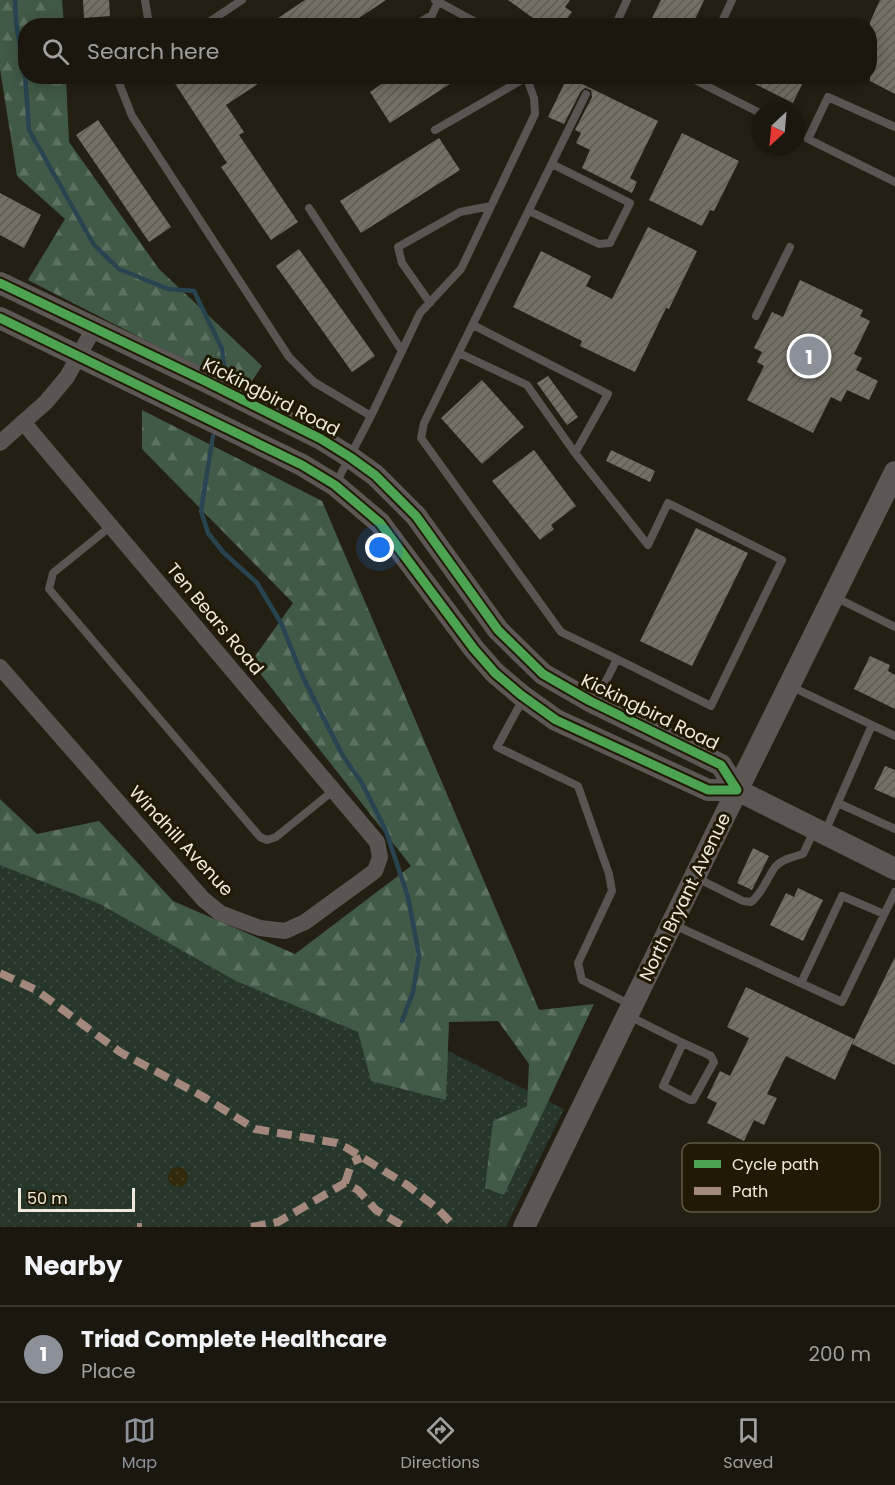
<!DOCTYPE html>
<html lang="en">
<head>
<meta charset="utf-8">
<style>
  body { margin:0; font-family:Poppins,sans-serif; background:#28241c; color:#f1f3f6 }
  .compass { position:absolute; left:751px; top:102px; width:54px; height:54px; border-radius:50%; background:#1b170e; box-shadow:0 3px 15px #0003; rotate:206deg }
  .scale { position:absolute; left:18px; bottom:15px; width:117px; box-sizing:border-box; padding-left:6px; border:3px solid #efeadd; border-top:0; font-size:16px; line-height:21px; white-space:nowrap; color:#efeadd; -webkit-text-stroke:4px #201904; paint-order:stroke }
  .you { position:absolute; left:380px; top:548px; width:21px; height:21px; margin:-15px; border:4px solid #fff; border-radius:50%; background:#1a73e8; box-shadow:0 0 0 9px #1a73e833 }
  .badge { display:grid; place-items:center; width:39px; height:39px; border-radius:50%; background:#8c9099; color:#fff; font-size:20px; font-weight:700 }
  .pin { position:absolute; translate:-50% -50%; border:3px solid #fff; box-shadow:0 2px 6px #0006 }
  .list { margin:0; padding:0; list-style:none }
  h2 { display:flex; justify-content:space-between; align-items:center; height:78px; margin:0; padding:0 24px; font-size:26px }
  h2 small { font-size:20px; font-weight:400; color:#a09f9e }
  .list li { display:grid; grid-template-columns:39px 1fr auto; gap:18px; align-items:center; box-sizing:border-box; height:96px; padding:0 24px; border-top:2px solid #39362e }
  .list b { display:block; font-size:22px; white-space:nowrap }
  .list p { margin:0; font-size:20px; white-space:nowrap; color:#a09f9e }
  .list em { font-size:20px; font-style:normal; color:#a09f9e }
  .icon { flex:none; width:33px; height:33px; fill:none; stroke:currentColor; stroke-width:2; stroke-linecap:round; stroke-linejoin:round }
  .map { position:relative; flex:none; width:895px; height:1227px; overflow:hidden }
  .search { position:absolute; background:#1b170e; box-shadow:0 3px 15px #0003; left:18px; right:18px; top:18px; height:66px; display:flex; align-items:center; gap:15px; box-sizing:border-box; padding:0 21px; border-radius:24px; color:#a09f9e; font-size:22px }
  .sheet { height:174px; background:#1b170e }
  nav { display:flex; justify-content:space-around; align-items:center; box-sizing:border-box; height:84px; border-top:2px solid #39362e; background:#1b170e; font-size:16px; color:#a09f9e }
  nav a { display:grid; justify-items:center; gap:3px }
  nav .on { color:#8c9099 }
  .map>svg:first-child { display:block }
  .grass { fill:url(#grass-dots) }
  .forest { fill:url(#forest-firs) }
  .sand { fill:url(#sand-dots) }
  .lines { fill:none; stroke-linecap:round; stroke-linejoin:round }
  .stream { stroke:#284451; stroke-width:4.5 }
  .building { fill:url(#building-hatch) }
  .lane { stroke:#5a5553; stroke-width:8 }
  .street { stroke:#5a5553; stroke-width:16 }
  .secondary { stroke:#5c5655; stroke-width:22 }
  .quiet { stroke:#a5887d; stroke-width:8; stroke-dasharray:15 8; stroke-linecap:butt }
  .cycleway-casing { stroke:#201904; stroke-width:13 }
  .cycleway { stroke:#4ca352; stroke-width:9 }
  .labels { text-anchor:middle; stroke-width:6; stroke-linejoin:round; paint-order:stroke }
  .street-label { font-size:18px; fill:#efeadd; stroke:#201904 }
  .key { fill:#201904; stroke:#5e5845; stroke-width:1.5 }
  .key-label { font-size:16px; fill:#efeadd }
</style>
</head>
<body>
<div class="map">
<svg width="895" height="1227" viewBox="0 0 895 1227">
  <defs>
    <pattern id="grass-dots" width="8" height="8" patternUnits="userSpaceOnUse" patternTransform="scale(1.5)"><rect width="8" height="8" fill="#27362a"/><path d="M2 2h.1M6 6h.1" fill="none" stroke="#3c4a3e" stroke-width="1.8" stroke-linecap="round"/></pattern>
    <pattern id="forest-firs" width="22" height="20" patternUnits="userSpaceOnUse" patternTransform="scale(1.5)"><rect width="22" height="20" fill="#415947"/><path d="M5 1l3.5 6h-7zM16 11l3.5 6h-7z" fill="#5d7161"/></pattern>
    <pattern id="sand-dots" width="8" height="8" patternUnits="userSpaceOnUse" patternTransform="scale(1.5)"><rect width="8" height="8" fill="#30290a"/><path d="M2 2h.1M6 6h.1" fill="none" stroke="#443e22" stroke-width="1.8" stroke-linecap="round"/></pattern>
    <pattern id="building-hatch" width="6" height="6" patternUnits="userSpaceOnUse" patternTransform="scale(1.5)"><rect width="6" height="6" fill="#757066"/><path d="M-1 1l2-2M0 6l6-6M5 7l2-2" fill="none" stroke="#5e5b54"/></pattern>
  </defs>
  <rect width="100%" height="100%" fill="#241f13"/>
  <path class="grass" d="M0 826 564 1109 506 1227H0Z"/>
  <path class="forest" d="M0 0H62L64 25 26 26V76L66 77 69 142 159 269 262 366 245 391 28 280 65 219 17 176 0 69Z
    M142 410 322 501 539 1010 594 1004 504 1195 485 1188 493 1121 527 1106 529 1064 498 1021 449 1022 446 1100 371 1081 358 1032 236 981 100 904 0 865V799L37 834 99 821 173 901 295 954 411 866 251 662 293 603 142 449Z"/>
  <path class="sand" d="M168 1177a10 10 0 1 1 20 0a10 10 0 1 1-20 0Z"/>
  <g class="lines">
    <path class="stream" d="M15 0 16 23 25 74 29 130 94 245 119 269 168 289 194 291 222 349 225 375
      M213 436 201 511 208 533 223 552 257 583 281 623 302 675 327 725 343 756 362 783 386 831 408 897 419 955 413 992 402 1021"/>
  </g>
  <path class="building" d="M83 0H109L110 16 84 18Z
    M305 0H386L347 26H266Z
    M508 0H570L565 7 572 12 562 26H544Z
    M661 0H704L692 26H648Z
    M880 0H895V94L870 81V22Z
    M170 76H270L226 105 244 132 239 135 298 222 271 240 221 167 227 163Z
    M393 76H462L390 123 370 92Z
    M568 76H583L580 83 658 121 630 178 637 182 632 193 582 168 590 150 576 143 581 133 575 130 592 97 591 90 585 88 581 91 564 124 548 117Z
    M739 76H806L793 103Z
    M98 120 171 227 149 242 76 135Z
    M682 133 739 161 714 211 710 210 702 226 649 200Z
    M439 138 460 170 361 233 340 201Z
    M0 193 41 215 24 248 0 235Z
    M648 227 697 251 669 309 666 308 635 372 580 346 582 341 513 307 541 251 591 276 586 286 612 299Z
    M299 249 375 356 352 372 276 266Z
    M800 280 863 310 860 316 870 321 854 354 862 358 856 370 878 381 869 400 847 390 841 402 831 397 813 433 747 400 764 366 757 362 762 352 754 348 772 312 783 317Z
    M548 376 578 417 567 425 537 383Z
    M482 380 524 427 482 464 441 418Z
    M534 450 576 506 551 525 554 529 540 540 492 481Z
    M611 450 655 471 650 482 606 461Z
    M696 528 748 553 692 666 640 641Z
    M870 656 890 665 888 671 895 675V709L854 689Z
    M885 766 895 770V798L874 789Z
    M753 848 769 856 752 890 737 883Z
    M798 888 823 900 803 941 770 925 786 893 794 897Z
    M895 957V1065L852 1044Z
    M746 987 854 1039 835 1080 786 1056 767 1094 777 1098 764 1125 754 1120 744 1141 707 1123 717 1103 707 1098 720 1071 730 1076 749 1038 727 1027Z"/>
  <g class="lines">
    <path class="lane" d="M145 0 149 25
      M435 0 483 26
      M149 26H162
      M203 26 242 0
      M414 26 432 15 438 2
      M615 26 627 0
      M720 26 732 0
      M120 76 119 83 132 116 289 357 314 382 371 416
      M687 76 760 113
      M586 94 424 423 421 438 561 632 617 659 595 703
      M895 127 828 97 808 139 895 182
      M435 130 527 77
      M309 208 402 351
      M529 211 599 244 610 243 630 203 552 164
      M430 303 402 263 398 247 460 212 491 206
      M756 316 790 247
      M473 325 608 394 575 453 648 545 668 503 782 560 711 706 617 659
      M459 353 527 385 575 453
      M335 485 371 416 420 313 461 269 535 114 534 98 526 76
      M111 526 53 573 49 589 260 837 267 840 276 837 334 790
      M833 596 895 627
      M790 686 895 736
      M523 699 497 747 578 786 609 874 612 891 578 963 582 980 631 1005
      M838 803 895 829
      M825 832 872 725
      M695 877 743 901 751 902C763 893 767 877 776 866 783 859 793 857 803 854L814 831
      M672 924 842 1002 895 892
      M801 983 842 896 884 914
      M627 1015 683 1043 663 1086 690 1100H693L714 1062 711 1056 683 1043"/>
    <path class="street" d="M0 443 46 402 67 377 94 328
      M0 667 203 899 220 913 241 921 260 928 285 931 305 922 375 871 380 857 377 842 23 422"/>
    <path class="secondary" d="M0 283 205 381 321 439 350 457 375 475 416 516 498 630 543 674 590 701 721 765 737 790
      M0 318 302 465 335 485 380 523 474 649 495 673 521 695 556 720 708 790H737L895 869
      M524 1227 725 815 895 472"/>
    <path class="quiet" d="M0 973 36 990 120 1052 202 1096 255 1129 337 1143 347 1148 407 1185 437 1208 455 1227
      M345 1183 352 1162 361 1158
      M137 1227H142
      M251 1227 278 1222 345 1183 358 1190 376 1210 405 1227"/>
    <defs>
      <path id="cycleway" d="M0 283 205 381 321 439 350 457 375 475 416 516 498 630 543 674 590 701 721 765 737 790
        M0 318 302 465 335 485 380 523 474 649 495 673 521 695 556 720 708 790H737"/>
    </defs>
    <use href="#cycleway" class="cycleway-casing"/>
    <use href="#cycleway" class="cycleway"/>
  </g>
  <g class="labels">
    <g class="street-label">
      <text transform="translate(271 397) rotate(27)" y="6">Kickingbird Road</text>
      <text transform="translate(215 619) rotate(50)" y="6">Ten Bears Road</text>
      <text transform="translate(650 712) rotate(26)" y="6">Kickingbird Road</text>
      <text transform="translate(181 841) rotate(47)" y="6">Windhill Avenue</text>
      <text transform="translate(685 897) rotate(-64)" y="6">North Bryant Avenue</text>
    </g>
  </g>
  <rect x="682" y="1143" width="198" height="69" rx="9" class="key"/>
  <rect x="694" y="1160" width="27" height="8" fill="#4ca352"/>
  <rect x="694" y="1187" width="27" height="8" fill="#a5887d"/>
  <g class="key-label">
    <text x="732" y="1170">Cycle path</text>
    <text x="732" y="1197">Path</text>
  </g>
</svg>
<svg class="compass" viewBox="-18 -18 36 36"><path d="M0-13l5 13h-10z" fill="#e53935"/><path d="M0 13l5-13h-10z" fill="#a09f9e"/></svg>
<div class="scale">50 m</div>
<div class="you"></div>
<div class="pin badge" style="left:809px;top:356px">1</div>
<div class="search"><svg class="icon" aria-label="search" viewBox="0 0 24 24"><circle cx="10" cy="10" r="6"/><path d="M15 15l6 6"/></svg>Search here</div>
</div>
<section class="sheet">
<h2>Nearby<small></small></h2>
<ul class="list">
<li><span class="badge">1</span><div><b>Triad Complete Healthcare</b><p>Place</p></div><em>200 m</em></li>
</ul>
</section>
<nav>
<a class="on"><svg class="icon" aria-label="map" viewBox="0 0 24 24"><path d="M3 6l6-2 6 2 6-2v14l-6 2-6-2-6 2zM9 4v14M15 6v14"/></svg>Map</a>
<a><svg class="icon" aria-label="directions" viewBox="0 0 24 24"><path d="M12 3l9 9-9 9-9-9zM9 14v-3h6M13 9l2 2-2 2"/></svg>Directions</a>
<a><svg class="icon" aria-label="saved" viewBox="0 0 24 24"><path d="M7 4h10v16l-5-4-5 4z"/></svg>Saved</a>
</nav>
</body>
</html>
